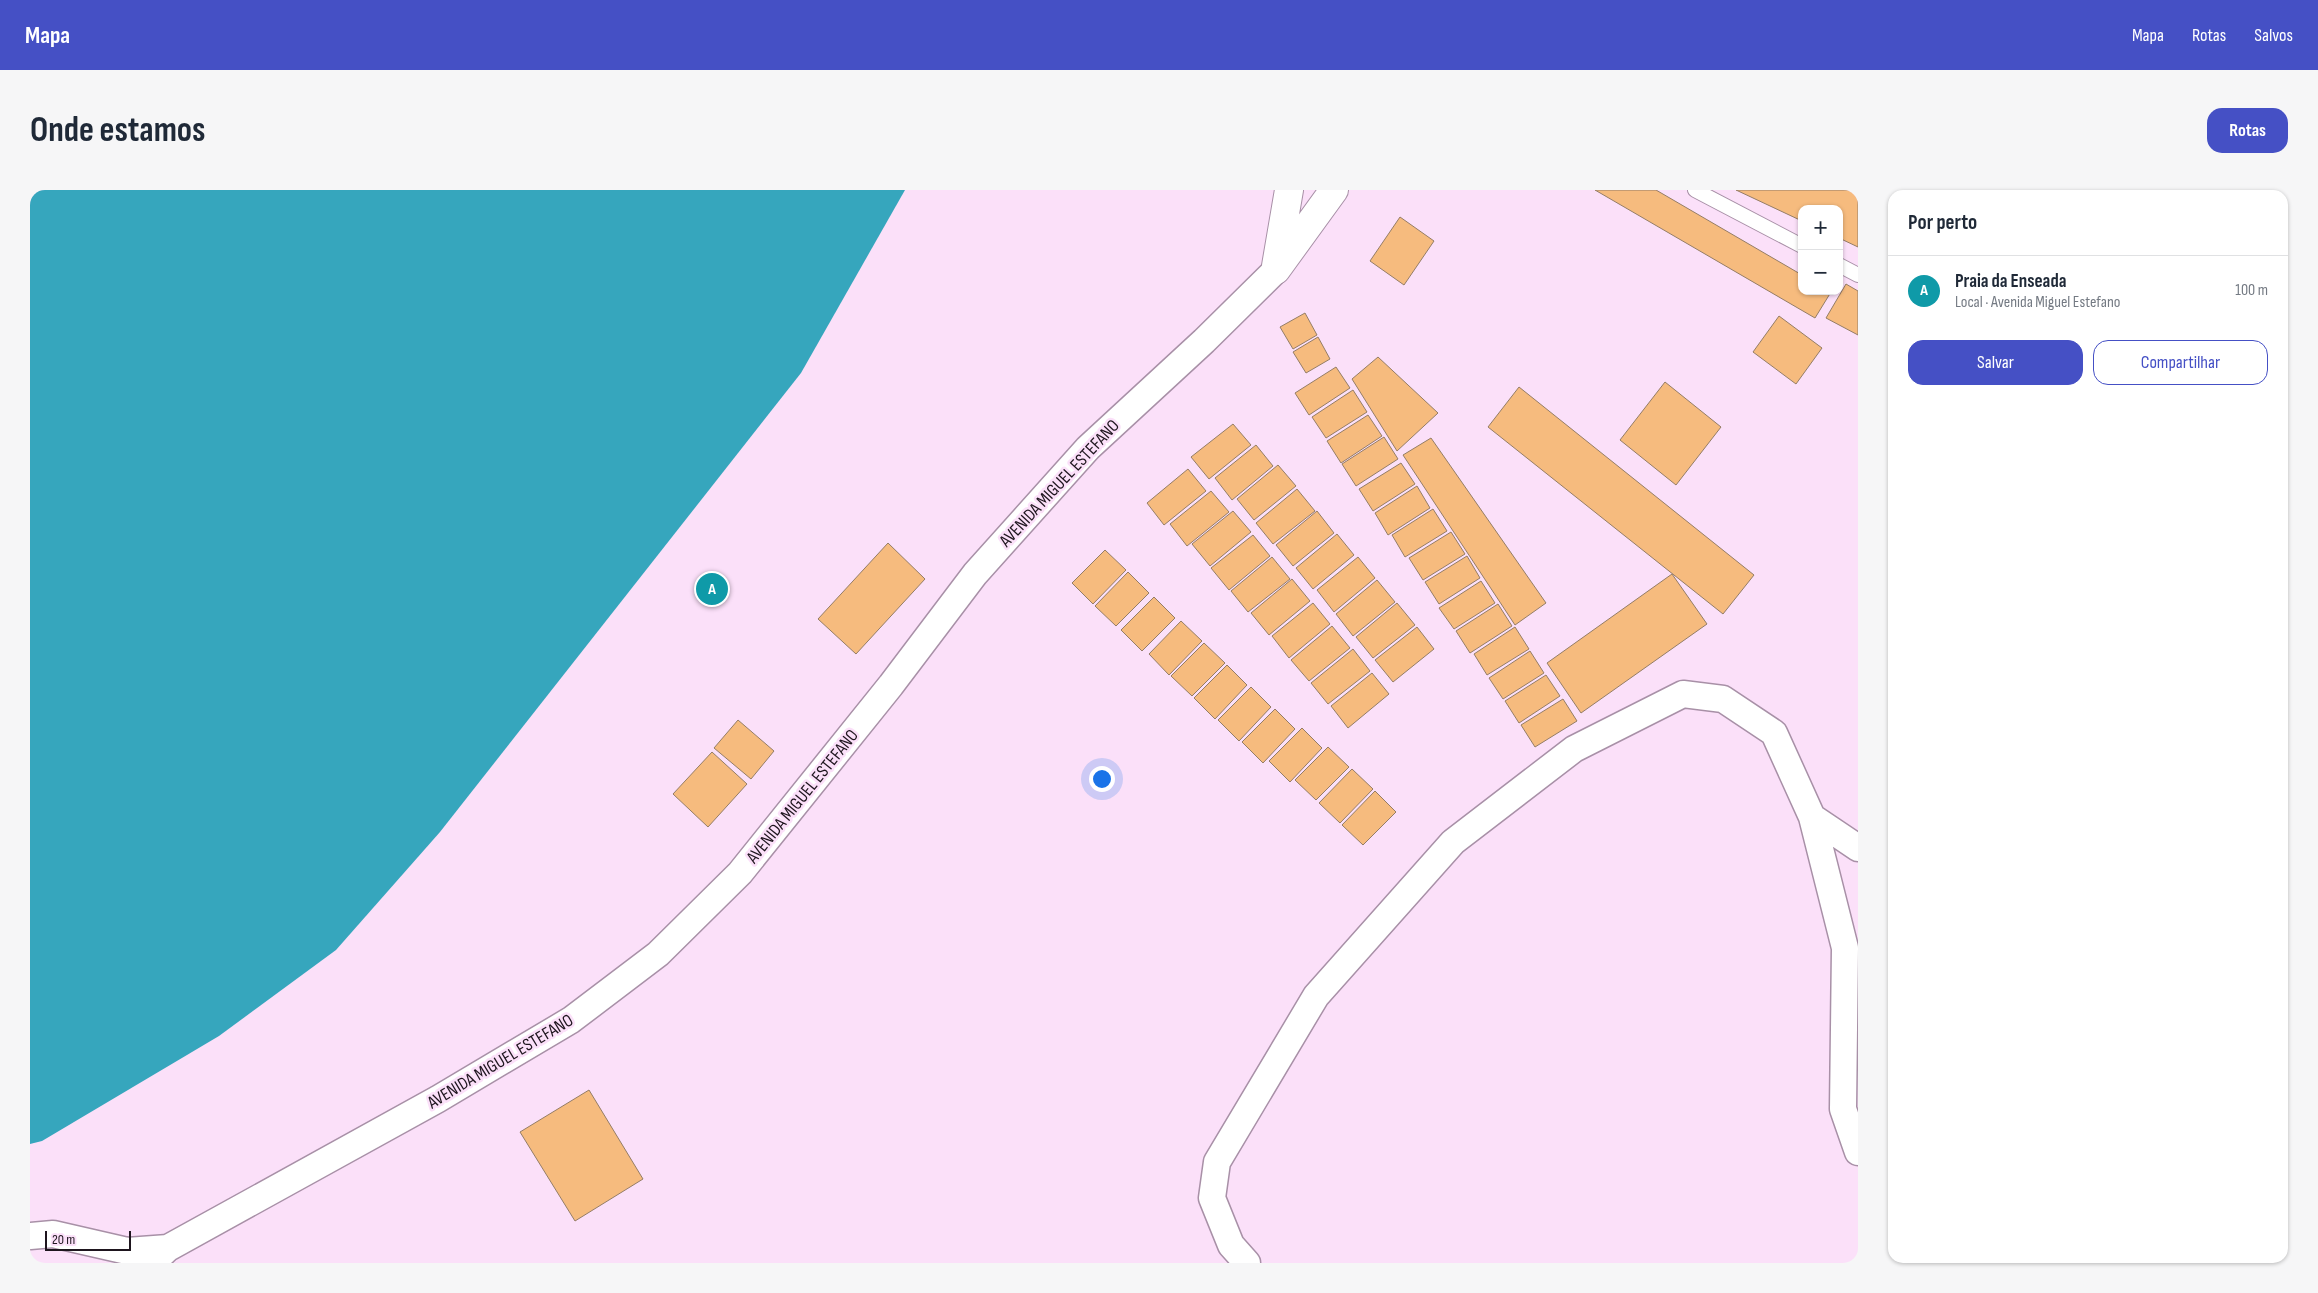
<!DOCTYPE html>
<html lang="pt">
<head>
<meta charset="utf-8">
<style>
  body { margin:0; font-family:"Sofia Sans Condensed",sans-serif; background:#f6f6f7; color:#1f2937 }
  .controls { position:absolute; right:15px; top:15px; display:grid; overflow:hidden; border-radius:10px; box-shadow:0 1px 4px #0004 }
  .controls button { width:45px; height:45px; display:grid; place-items:center; padding:0; border:0; border-bottom:1px solid #e0e1e3; background:#fff; color:#1f2937; font:25px sans-serif }
  .scale { position:absolute; left:15px; bottom:12px; width:86px; box-sizing:border-box; padding-left:5px; border:2px solid #1e151e; border-top:0; font-size:14px; line-height:18px; white-space:nowrap; color:#1e151e; -webkit-text-stroke:4px #fbe0f9; paint-order:stroke }
  .you { position:absolute; left:1071px; top:588px; width:18px; height:18px; margin:-12px; border:4px solid #fff; border-radius:50%; background:#1a73e8; box-shadow:0 0 0 8px #1a73e833 }
  .badge { display:grid; place-items:center; width:32px; height:32px; border-radius:50%; background:#4550c5; color:#fff; font-size:16px; font-weight:700 }
  .pin { position:absolute; translate:-50% -50%; border:2px solid #fff; box-shadow:0 1px 5px #0006 }
  .list { margin:0; padding:0; list-style:none }
  h2 { display:flex; justify-content:space-between; align-items:center; height:65px; margin:0; padding:0 20px; font-size:21px }
  h2 small { font-size:16px; font-weight:400; color:#747a83 }
  .list li { display:grid; grid-template-columns:32px 1fr auto; gap:15px; align-items:center; box-sizing:border-box; height:70px; padding:0 20px; border-top:1px solid #e0e1e3 }
  .list b { display:block; font-size:19px; white-space:nowrap }
  .list p { margin:0; font-size:16px; white-space:nowrap; color:#747a83 }
  .list em { font-size:16px; font-style:normal; color:#747a83 }
  .actions { display:flex; gap:10px; padding:15px 20px }
  .actions a { flex:1; padding:11px 0; border:1px solid #4550c5; border-radius:15px; text-align:center; font-size:18px; color:#4550c5 }
  .actions .main { background:#4550c5; color:#fff }
  .map { position:relative; flex:none; width:1828px; height:1073px; overflow:hidden; border-radius:15px }
  header { display:flex; align-items:center; gap:30px; box-sizing:border-box; height:70px; padding:0 25px; background:#4550c5; color:#fff }
  header strong { font-size:24px }
  nav { display:flex; gap:28px; margin-inline-start:auto; font-size:18px }
  .intro { display:flex; align-items:center; justify-content:space-between; box-sizing:border-box; height:120px; padding:0 30px }
  h1 { margin:0; font-size:35px }
  .button { padding:12px 22px; border-radius:15px; background:#4550c5; color:#fff; font-size:18px; font-weight:700 }
  main { display:flex; gap:30px; padding:0 30px }
  aside { flex:1; background:#fff; border-radius:15px; box-shadow:0 1px 4px #0004 }
  .map>svg:first-child { display:block }
  .water { fill:#36a6bd }
  .building { fill:#f6bb7e; stroke:#947d66 }
  .lines { fill:none; stroke-linecap:round; stroke-linejoin:round }
  .service-casing { stroke:#a890a7; stroke-width:16 }
  .minor-casing { stroke:#a890a7; stroke-width:29 }
  .tertiary-casing { stroke:#a890a7; stroke-width:30 }
  .service { stroke:#fff; stroke-width:14 }
  .minor { stroke:#fff; stroke-width:26 }
  .tertiary { stroke:#fff; stroke-width:28 }
  .labels { text-anchor:middle; stroke-width:5; stroke-linejoin:round; paint-order:stroke }
  .street-label { font-size:18px; fill:#1e151e; stroke:#fbe0f9 }
</style>
</head>
<body>
<header>
<strong>Mapa</strong>
<nav><a>Mapa</a><a>Rotas</a><a>Salvos</a></nav>
</header>
<div class="intro"><h1>Onde estamos</h1><a class="button">Rotas</a></div>
<main>
<div class="map">
<svg width="1828" height="1073" viewBox="0 0 1828 1073">
  <rect width="100%" height="100%" fill="#fbe0f9"/>
  <path class="water" d="M0 0H875L771 183 410 642 306 760 189 846 12 951 0 954Z"/>
  <path class="building" d="M1565 0H1626L1772 85V101L1801 102 1785 128Z
    M1706 0H1828V57L1809 48V19H1772V31Z
    M1370 27 1404 51 1374 95 1340 71Z
    M1816 94 1828 101V145L1796 128Z
    M1275 123 1287 145 1263 159 1250 137Z
    M1749 126 1792 158 1766 194 1723 162Z
    M1288 147 1300 169 1276 183 1263 162Z
    M1348 167 1408 223 1367 261 1322 189Z
    M1306 177 1320 198 1279 225 1265 203Z
    M1635 192 1691 237 1646 295 1590 250Z
    M1489 197 1724 385 1693 424 1458 237Z
    M1323 200 1337 222 1296 248 1282 227Z
    M1338 225 1352 246 1311 273 1297 251Z
    M1203 234 1221 255 1179 289 1161 267Z
    M1354 247 1368 269 1326 296 1312 274Z
    M1401 248 1516 413 1485 435 1373 265Z
    M1226 255 1243 276 1202 310 1185 288Z
    M1371 273 1385 294 1343 321 1329 299Z
    M1248 275 1266 296 1224 330 1207 309Z
    M1158 279 1176 301 1134 335 1117 313Z
    M1387 296 1400 318 1358 345 1345 323Z
    M1267 299 1285 321 1243 354 1226 333Z
    M1181 301 1199 322 1157 356 1140 334Z
    M1403 319 1417 341 1375 367 1362 345Z
    M1203 321 1221 342 1180 376 1162 354Z
    M1287 321 1304 343 1263 376 1246 355Z
    M1421 342 1435 364 1393 390 1379 368Z
    M1307 344 1324 365 1283 399 1266 378Z
    M1223 345 1240 366 1199 400 1181 378Z
    M858 353 895 389 826 464 788 429Z
    M1075 360 1096 380 1063 414 1042 393Z
    M1437 366 1450 388 1409 414 1395 392Z
    M1242 367 1260 389 1218 422 1201 401Z
    M1328 367 1345 388 1304 422 1287 400Z
    M1098 382 1119 403 1086 436 1065 416Z
    M1642 384 1677 434 1551 523 1517 473Z
    M1262 389 1280 411 1239 445 1221 423Z
    M1347 390 1365 412 1323 446 1306 424Z
    M1451 391 1465 413 1424 439 1409 418Z
    M1124 407 1145 428 1112 461 1091 440Z
    M1283 413 1300 434 1259 468 1242 446Z
    M1367 413 1385 435 1343 468 1326 447Z
    M1468 414 1482 436 1440 463 1426 441Z
    M1151 431 1172 451 1139 485 1119 464Z
    M1302 436 1320 458 1279 491 1261 470Z
    M1387 437 1404 459 1363 492 1345 470Z
    M1485 437 1499 459 1457 485 1444 464Z
    M1174 453 1195 473 1162 506 1141 486Z
    M1323 459 1340 481 1298 514 1281 493Z
    M1500 461 1514 483 1473 509 1459 488Z
    M1197 475 1217 495 1185 529 1164 508Z
    M1342 483 1359 504 1318 538 1301 516Z
    M1516 485 1530 506 1489 533 1475 511Z
    M1221 497 1241 517 1209 551 1188 530Z
    M1533 509 1547 531 1505 557 1491 535Z
    M1245 519 1265 539 1233 573 1212 552Z
    M708 530 744 561 721 589 684 558Z
    M1272 538 1292 558 1260 592 1239 571Z
    M1298 557 1319 577 1286 610 1265 590Z
    M682 562 717 594 678 637 643 604Z
    M1322 579 1343 599 1310 633 1289 613Z
    M1345 601 1366 622 1333 655 1312 635Z
    M559 900 613 989 545 1031 490 942Z"/>
  <g class="lines">
    <defs>
      <path id="service" d="M1665 0 1772 56
        M1809 75 1828 85"/>
      <path id="minor" d="M1782 627 1815 758 1813 919 1828 962
        M0 1046 23 1044 97 1061 138 1058
        M122 1073 138 1058 408 909 541 830 628 764 710 683 861 495 945 384 1058 258 1174 151 1246 80
        M1217 1073 1201 1055 1182 1008 1187 972 1286 806 1423 652 1544 559 1653 504 1693 509 1744 543 1782 627 1828 658"/>
      <path id="tertiary" d="M1246 76 1259 0
        M1246 80 1304 0"/>
    </defs>
    <use href="#service" class="service-casing"/>
    <use href="#minor" class="minor-casing"/>
    <use href="#tertiary" class="tertiary-casing"/>
    <use href="#service" class="service"/>
    <use href="#minor" class="minor"/>
    <use href="#tertiary" class="tertiary"/>
  </g>
  <g class="labels">
    <g class="street-label">
      <text transform="translate(1029 293) rotate(-47)" y="6">AVENIDA MIGUEL ESTEFANO</text>
      <text transform="translate(772 606) rotate(-51)" y="6">AVENIDA MIGUEL ESTEFANO</text>
      <text transform="translate(470 871) rotate(-31)" y="6">AVENIDA MIGUEL ESTEFANO</text>
    </g>
  </g>
</svg>
<div class="controls">
<button>+</button>
<button>−</button>
</div>
<div class="scale">20 m</div>
<div class="you"></div>
<div class="pin badge" style="left:682px;top:399px;background:#0f9aa8">A</div>
</div>
<aside>
<h2>Por perto<small></small></h2>
<ul class="list">
<li><span class="badge" style="background:#0f9aa8">A</span><div><b>Praia da Enseada</b><p>Local · Avenida Miguel Estefano</p></div><em>100 m</em></li>
</ul>
<div class="actions"><a class="main">Salvar</a><a>Compartilhar</a></div>
</aside>
</main>
</body>
</html>
